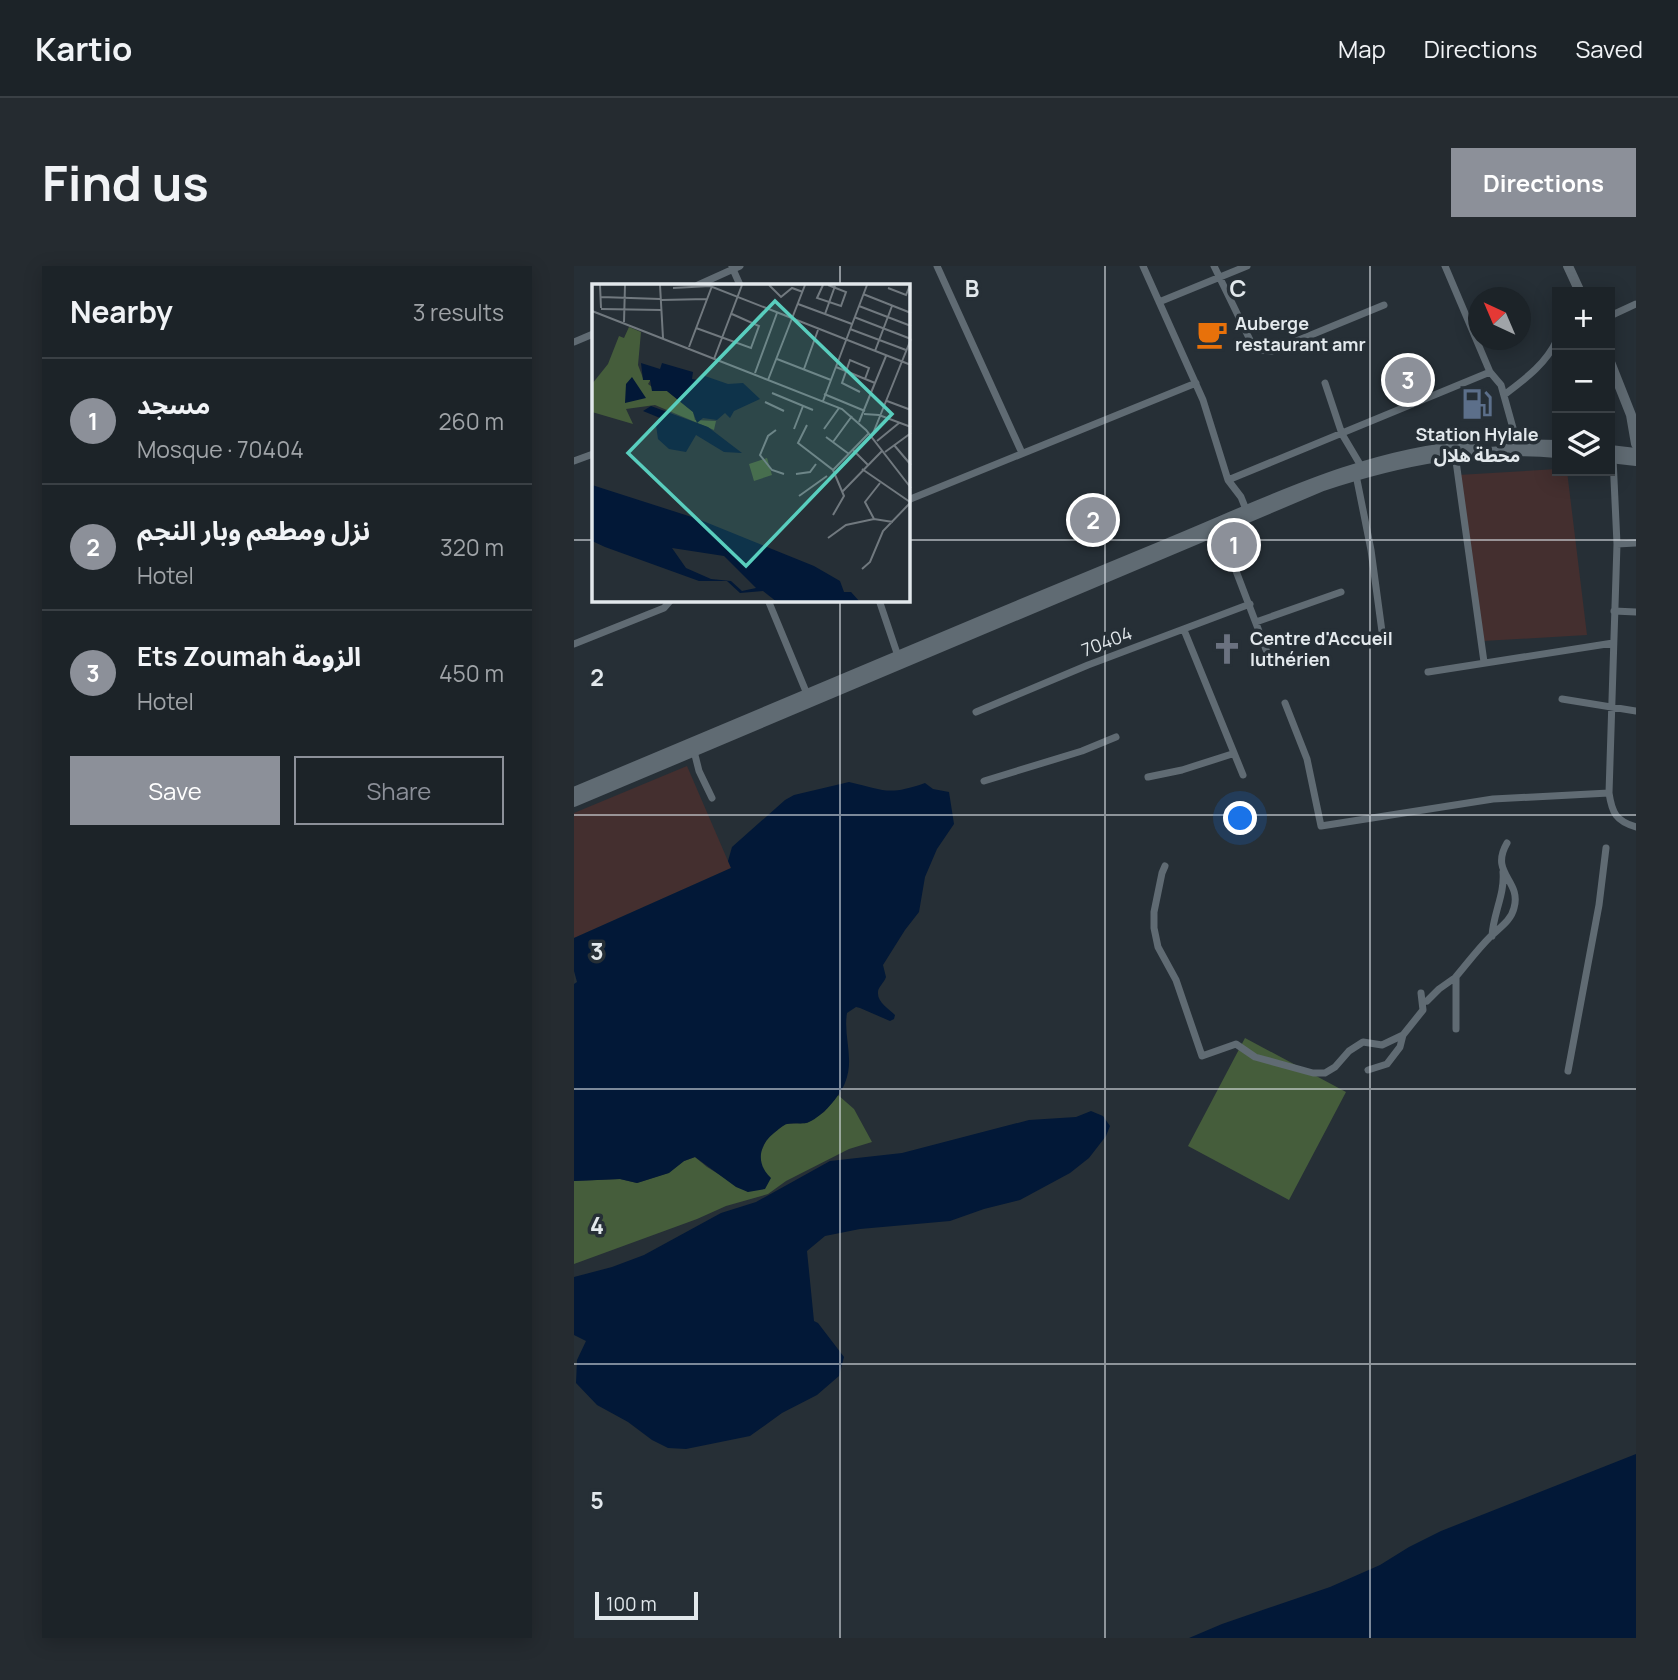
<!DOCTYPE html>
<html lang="en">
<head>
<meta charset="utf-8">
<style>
  body { margin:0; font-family:Manrope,"Noto Sans Arabic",sans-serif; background:#252b30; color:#f1f3f6 }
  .controls { position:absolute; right:21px; top:21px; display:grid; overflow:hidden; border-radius:0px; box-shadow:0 4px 18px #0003 }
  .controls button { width:63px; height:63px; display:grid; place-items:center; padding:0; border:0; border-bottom:2px solid #3a4045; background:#1c2328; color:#f1f3f6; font:35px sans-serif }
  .compass { position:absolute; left:894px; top:21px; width:63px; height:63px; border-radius:50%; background:#1c2328; box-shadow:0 4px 18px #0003; rotate:316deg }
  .scale { position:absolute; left:21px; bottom:18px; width:103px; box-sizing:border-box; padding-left:7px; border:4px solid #e2e8ec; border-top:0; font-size:19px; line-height:24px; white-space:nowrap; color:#e2e8ec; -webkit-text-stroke:5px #262f36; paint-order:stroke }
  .you { position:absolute; left:667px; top:553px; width:24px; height:24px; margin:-18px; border:5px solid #fff; border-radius:50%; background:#1a73e8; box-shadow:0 0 0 10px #1a73e833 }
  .badge { display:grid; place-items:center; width:46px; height:46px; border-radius:50%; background:#8c9099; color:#fff; font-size:23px; font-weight:700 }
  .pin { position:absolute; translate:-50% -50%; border:4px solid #fff; box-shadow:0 2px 7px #0006 }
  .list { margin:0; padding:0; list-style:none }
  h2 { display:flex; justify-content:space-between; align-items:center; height:91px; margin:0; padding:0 28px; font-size:30px }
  h2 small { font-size:23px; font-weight:400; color:#a0a4a8 }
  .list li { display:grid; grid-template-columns:46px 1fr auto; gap:21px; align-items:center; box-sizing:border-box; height:126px; padding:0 28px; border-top:2px solid #3a4045 }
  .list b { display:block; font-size:26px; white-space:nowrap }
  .list p { margin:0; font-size:23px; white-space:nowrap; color:#a0a4a8 }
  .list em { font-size:23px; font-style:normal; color:#a0a4a8 }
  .actions { display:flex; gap:14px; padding:21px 28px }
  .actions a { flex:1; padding:16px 0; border:2px solid #8c9099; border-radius:0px; text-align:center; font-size:24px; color:#8c9099 }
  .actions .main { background:#8c9099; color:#fff }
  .icon { flex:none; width:38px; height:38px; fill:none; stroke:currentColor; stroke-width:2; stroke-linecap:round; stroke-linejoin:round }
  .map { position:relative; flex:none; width:1062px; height:1372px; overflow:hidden; border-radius:0px }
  header { display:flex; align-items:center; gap:42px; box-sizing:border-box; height:98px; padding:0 35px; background:#1c2328; border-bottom:2px solid #3a4045 }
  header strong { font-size:33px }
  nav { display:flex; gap:38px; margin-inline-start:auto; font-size:24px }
  .intro { display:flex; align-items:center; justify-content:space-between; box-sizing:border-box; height:168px; padding:0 42px }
  h1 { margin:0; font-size:49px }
  .button { padding:18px 32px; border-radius:0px; background:#8c9099; color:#fff; font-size:24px; font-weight:700 }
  main { display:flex; gap:42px; padding:0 42px }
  aside { flex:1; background:#1c2328; border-radius:0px; box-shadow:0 4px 18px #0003 }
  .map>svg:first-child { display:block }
  .industrial { fill:#442f2f }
  .green { fill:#455d3b }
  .water { fill:#021837 }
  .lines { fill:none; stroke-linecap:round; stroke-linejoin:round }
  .street { stroke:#606b73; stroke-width:7 }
  .secondary { stroke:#606b73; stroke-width:10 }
  .grid { fill:none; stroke:#e2e8ec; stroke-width:2; stroke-opacity:0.55 }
  .labels { text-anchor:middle; stroke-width:7; stroke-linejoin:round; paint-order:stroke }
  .poi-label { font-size:18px; font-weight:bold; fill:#e2e8ec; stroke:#262f36; text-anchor:start }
  .street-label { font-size:18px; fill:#e2e8ec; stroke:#262f36 }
  .inset-road { fill:none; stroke:#71797f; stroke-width:2 }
  .view { fill:#59cebe; fill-opacity:0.15; stroke:#59cebe; stroke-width:3.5 }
  .inset-edge { fill:none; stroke:#e2e8ec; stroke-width:3.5 }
  .grid-label { font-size:23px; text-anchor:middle; font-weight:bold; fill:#e2e8ec; stroke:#262f36; stroke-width:7; stroke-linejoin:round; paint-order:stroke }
</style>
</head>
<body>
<header>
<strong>Kartio</strong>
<nav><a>Map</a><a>Directions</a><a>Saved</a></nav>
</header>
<div class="intro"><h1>Find us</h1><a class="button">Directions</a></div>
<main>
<aside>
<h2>Nearby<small>3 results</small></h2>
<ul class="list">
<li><span class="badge">1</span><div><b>مسجد</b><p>Mosque · 70404</p></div><em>260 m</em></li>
<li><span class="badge">2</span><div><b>نزل ومطعم وبار النجم</b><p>Hotel</p></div><em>320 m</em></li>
<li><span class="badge">3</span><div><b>Ets Zoumah الزومة</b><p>Hotel</p></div><em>450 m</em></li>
</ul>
<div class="actions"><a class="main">Save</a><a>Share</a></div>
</aside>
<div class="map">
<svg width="1062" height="1372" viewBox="0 0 1062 1372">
  <rect width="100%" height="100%" fill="#262f36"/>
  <path class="industrial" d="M983 203 993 205 1013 369 909 375 884 209Z
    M113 500 157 602 0 672V547Z"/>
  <path class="green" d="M671 772 772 826 715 934 614 880Z
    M264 829 280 843 298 876 275 883 212 915 194 928 152 940 123 953 0 998V915L46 913 63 917 94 907 110 895 121 891 133 901 174 926 187 903 186 888 193 872 211 858 233 857 250 846Z"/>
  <path class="water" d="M275 516C310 524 314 530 351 517L359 523 375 526 380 558 363 583 351 611 345 646 331 664 309 699 312 711C310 717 304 721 304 726 303 736 315 743 321 749L320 753 316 755 286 742 282 741 273 747C269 771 281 793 271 817 265 831 249 850 235 856 228 859 220 856 213 858 209 859 204 864 200 867 184 880 182 898 197 912L191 923 174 926 162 921 121 891 110 895 95 907 63 917 46 913 0 915V718L3 716 0 705V672L157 602 154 595 158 581 211 534 220 529Z
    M517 845 529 850 536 860 532 870 515 892 496 907 446 934 410 943 376 955 286 963 251 970 233 985 240 1055 244 1057 270 1091 265 1110 243 1129 208 1147 176 1170 112 1183 94 1182 78 1174 54 1156 23 1139 2 1117 3 1094 12 1075 0 1069V1011L38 1001 70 989 147 947 182 936 256 895 328 887 455 854 502 851Z
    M1062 1188V1372H615L648 1358 756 1321 806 1299 835 1281 867 1265Z"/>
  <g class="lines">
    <path class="street" d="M363 0 448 187
      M569 0 629 134 654 214 667 231 673 246
      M640 0 677 76 686 84 698 85 810 39
      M871 0 916 106 927 119 944 180
      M158 1 166 19
      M124 19 166 0
      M585 36 673 0
      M1036 50 1062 38
      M0 76 19 68
      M751 117 768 168 787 200
      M930 129C951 113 971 99 983 74
      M881 188 910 396
      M1039 192 1043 278 1035 527C1038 547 1042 555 1062 561
      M0 195 19 188
      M782 209 797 284 809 373
      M654 214 916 106
      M334 234 622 117
      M646 263 696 394
      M1043 278 1062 277
      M194 334 233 428
      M305 334 325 393
      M1040 345 1062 346
      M682 356 767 326
      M610 364 669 509
      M0 378 90 342 97 334
      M854 406 1039 377
      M988 433 1062 445
      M711 437 733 493 747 560 919 533 1035 527
      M402 446 514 399 676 338
      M120 485 125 505 138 532
      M574 511 608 504 658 488
      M410 515 508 485 542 471
      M591 600 588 607 580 646V662L584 681 602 714 628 790 662 778 681 791 739 807H751L761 801 775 785 789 776 808 779 829 769
      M918 670C919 648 931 628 929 606
      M880 713C892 699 903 684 916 671 925 662 937 655 940 642 948 614 915 608 933 577
      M853 735 865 723 882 711V763
      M794 804 813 798 826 781 829 769 849 744 847 727
      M994 805 1025 639 1032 582"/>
    <path class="secondary" d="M994 0 1006 26
      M1036 96 1057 149 1062 178
      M935 178 983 179
      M1036 184 1062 187
      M1036 192 1062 195
      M0 526C198 444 394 359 592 278 692 237 789 187 899 179
      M0 536 749 220C828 194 900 180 983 187"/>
  </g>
  <path class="grid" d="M266 0V19M531 0V1372M796 0V1372M0 274H19M334 274H1062M266 334V1372M0 549H1062M0 823H1062M0 1098H1062"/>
  <defs>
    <symbol id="cafe-bare" viewBox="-9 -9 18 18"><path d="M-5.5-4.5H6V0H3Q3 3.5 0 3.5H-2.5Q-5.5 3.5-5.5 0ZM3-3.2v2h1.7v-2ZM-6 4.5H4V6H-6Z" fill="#e8710a" stroke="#262f36" stroke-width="2.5" paint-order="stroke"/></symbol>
    <symbol id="fuel-bare" viewBox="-9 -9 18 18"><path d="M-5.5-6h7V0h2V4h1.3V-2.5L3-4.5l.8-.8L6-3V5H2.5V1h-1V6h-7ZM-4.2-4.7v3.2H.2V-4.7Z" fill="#5c6f8a" stroke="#262f36" stroke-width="2.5" paint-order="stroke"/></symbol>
    <symbol id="church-bare" viewBox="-9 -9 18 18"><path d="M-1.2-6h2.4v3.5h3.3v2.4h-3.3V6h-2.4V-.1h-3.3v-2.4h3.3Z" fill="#6b7280" stroke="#262f36" stroke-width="2.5" paint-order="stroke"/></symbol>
  </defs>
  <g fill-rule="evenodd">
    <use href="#cafe-bare" x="616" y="46" width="44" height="44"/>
    <use href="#fuel-bare" x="881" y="116" width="44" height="44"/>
    <use href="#church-bare" x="631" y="361" width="44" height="44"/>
  </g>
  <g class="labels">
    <g class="poi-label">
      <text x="661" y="64">Auberge<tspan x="661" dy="21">restaurant amr</tspan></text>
      <text x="903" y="175" text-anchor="middle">Station Hylale<tspan x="903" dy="21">محطة هلال</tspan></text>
      <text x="676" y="379">Centre d'Accueil<tspan x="676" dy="21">luthérien</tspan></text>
    </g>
    <g class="street-label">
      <text transform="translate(533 376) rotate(-21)" y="6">70404</text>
    </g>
  </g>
  <g transform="translate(18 18)">
    <rect width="318" height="318" fill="#262f36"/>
    <path d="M37 43 49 48 46 81 51 94 59 95 56 100 63 105 75 107 101 128 103 136 124 137 122 146 63 121 34 125 41 140 0 128V100L16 80 27 52 32 54ZM175 174 180 191 162 197 157 180Z" fill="#455d3b"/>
    <path d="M49 79 68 85 70 79 101 88 100 95 106 96 110 91 136 100 151 99 168 115 142 127 138 134 133 129 125 136 111 134 105 139 101 128 75 107H60L58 96H51ZM40 93 54 114 33 119 34 100ZM59 122 116 143 150 169 132 168 104 151 94 168 77 165 66 155 64 141 68 134 51 127ZM0 201 106 235 222 282 248 297 252 308H259L268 318H185L171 307 148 309 135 297H107L13 263 0 257ZM80 264 132 272 164 304 150 307 139 297 119 295 94 284Z" fill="#021837" fill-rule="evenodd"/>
    <path class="inset-road" d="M8 1 9 24M68 1 71 54M177 1 189 13 200 4 211 8M231 1 225 14 249 22 254 8 236 1M81 4 118 2 319 81M296 4 314 11 318 1M271 10 319 29M9 13 68 15M69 16 115 15M206 20 260 40M267 22 319 42M9 25 69 26M0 27 250 125 274 146 319 204M233 30 243 2M262 33 319 55M32 38 33 1M104 44 159 64 167 42 140 30M258 45 314 66M97 63 120 2M283 67 300 22M122 75 150 1M185 75 239 96M244 83 283 99M212 85 226 46M163 89 185 29M176 96 213 1M268 108 250 99 258 76 277 84 273 95M180 109 221 126M232 110 273 127M231 117 275 1M295 117 319 126M173 118 192 127M272 130 287 131 319 143M267 138 294 72M215 141 206 159 241 186 252 212 241 231M202 145 211 122M232 145 247 124M184 146 176 152 168 171 180 186 192 190M280 152 319 55M234 153 257 170M285 157 307 139M241 158 260 132M302 161 319 181M261 166 276 181M293 168 319 149M270 185 318 218M241 186 277 149M204 190 218 188 224 180M250 208 290 167M207 212 235 192M282 235 273 218 288 199M236 254 254 241 282 235 301 238M270 285 278 278 291 247 319 218"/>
    <path class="view" d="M183 17 300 130 154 282 36 169Z"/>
    <rect width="318" height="318" class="inset-edge"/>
  </g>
  <g class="grid-label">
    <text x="398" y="31">B</text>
    <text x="664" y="31">C</text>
    <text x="23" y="420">2</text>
    <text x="23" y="694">3</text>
    <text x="23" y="968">4</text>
    <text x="23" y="1243">5</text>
  </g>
</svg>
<div class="controls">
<button>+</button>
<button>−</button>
<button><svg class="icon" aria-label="layers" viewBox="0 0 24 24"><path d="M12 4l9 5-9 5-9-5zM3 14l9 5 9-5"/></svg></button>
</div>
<svg class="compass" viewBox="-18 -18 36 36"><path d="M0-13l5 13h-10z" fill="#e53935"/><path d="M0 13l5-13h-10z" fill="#a0a4a8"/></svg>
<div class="scale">100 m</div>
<div class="you"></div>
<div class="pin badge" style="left:660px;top:279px">1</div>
<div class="pin badge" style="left:519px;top:254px">2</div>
<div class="pin badge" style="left:834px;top:114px">3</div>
</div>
</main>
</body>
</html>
